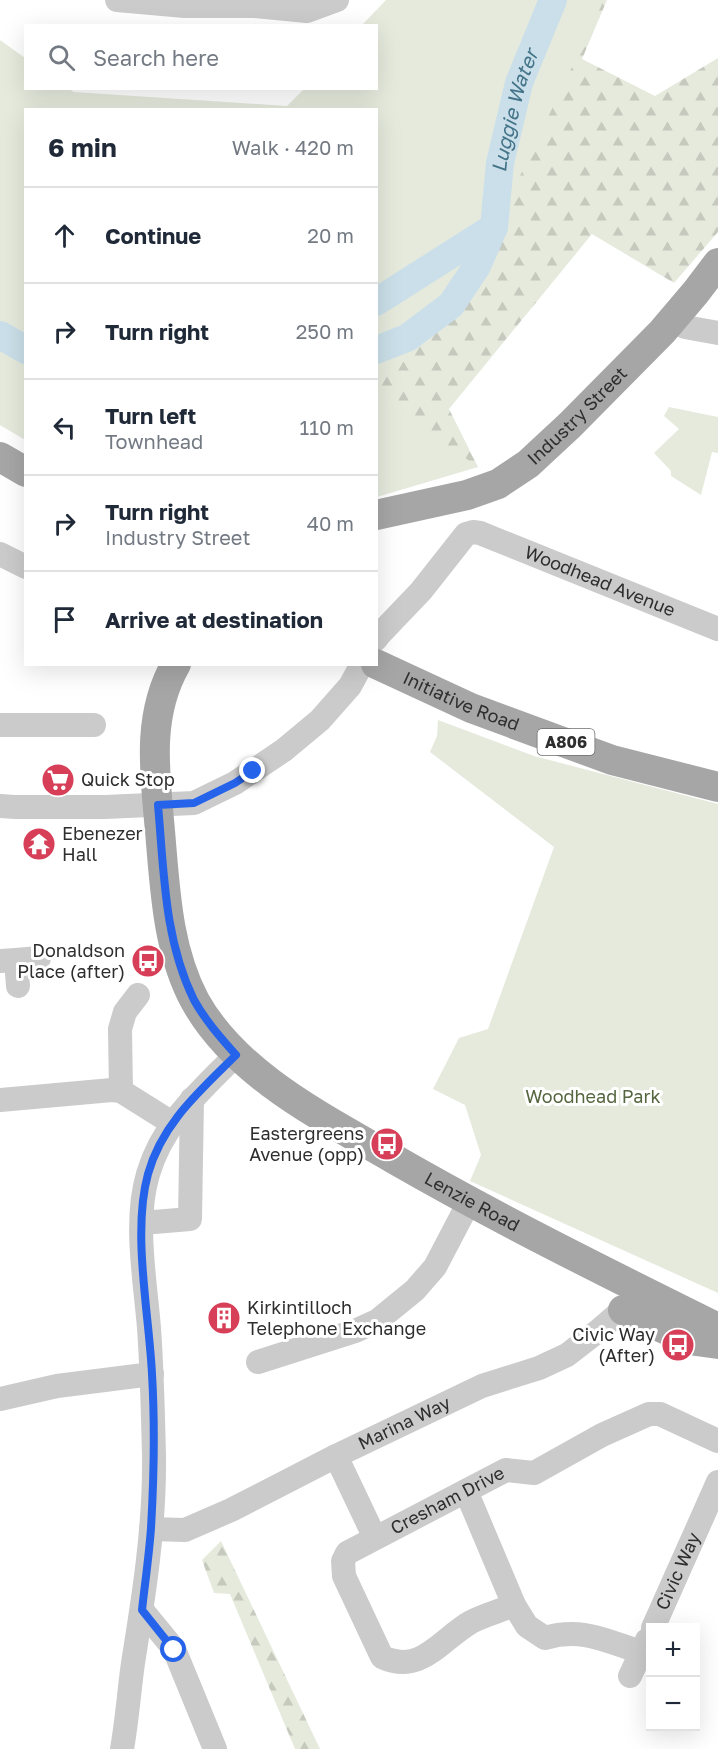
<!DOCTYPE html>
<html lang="en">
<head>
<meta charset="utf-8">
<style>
  body { margin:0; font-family:"Golos Text",sans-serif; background:#f6f6f7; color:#1f2937 }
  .controls { position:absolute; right:18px; bottom:18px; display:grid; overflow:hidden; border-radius:0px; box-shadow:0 6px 24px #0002 }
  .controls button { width:54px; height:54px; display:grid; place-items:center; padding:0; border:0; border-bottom:2px solid #e0e1e3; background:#fff; color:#1f2937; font:30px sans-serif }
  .stop { position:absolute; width:18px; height:18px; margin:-14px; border:4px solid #2563eb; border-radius:50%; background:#fff }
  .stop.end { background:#2563eb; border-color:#fff; box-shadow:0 2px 6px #0008 }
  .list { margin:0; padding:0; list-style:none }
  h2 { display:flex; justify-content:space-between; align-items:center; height:78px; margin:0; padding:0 24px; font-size:26px }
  h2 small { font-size:20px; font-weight:400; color:#747a83 }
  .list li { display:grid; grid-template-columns:39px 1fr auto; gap:18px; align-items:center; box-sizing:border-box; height:96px; padding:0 24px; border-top:2px solid #e0e1e3 }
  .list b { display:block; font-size:22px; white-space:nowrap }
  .list p { margin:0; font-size:20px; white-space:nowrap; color:#747a83 }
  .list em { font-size:20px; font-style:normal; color:#747a83 }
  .icon { flex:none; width:33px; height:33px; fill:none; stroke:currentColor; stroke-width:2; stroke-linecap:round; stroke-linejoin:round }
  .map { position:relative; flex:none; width:718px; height:1749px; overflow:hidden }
  .search { position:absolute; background:#fff; box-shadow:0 6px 24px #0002; left:24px; top:24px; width:354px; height:66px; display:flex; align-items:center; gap:15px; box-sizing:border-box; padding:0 21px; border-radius:0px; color:#747a83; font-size:22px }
  .panel { position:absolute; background:#fff; box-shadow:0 6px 24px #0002; left:24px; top:108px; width:354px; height:558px; border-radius:0px }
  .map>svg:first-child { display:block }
  .forest { fill:url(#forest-firs) }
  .park { fill:#e5eadd }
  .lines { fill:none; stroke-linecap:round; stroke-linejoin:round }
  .river { stroke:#cadfe9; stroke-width:28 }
  .minor { stroke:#cbcbcb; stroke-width:24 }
  .major { stroke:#a6a6a6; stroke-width:30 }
  .route { stroke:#2563eb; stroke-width:8 }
  .labels { text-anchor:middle; stroke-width:6; stroke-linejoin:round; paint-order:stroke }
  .shield { fill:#fff; stroke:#6d6d6d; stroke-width:1.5 }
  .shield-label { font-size:16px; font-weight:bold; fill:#2e2e2e }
  .street-label { font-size:18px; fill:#2e2e2e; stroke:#fff }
  .poi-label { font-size:18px; fill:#2e2e2e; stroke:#fff; text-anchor:start }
  .park-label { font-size:18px; fill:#55663f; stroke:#fff }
  .water-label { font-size:20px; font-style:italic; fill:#437489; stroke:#fff }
</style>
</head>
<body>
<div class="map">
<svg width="718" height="1749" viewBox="0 0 718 1749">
  <defs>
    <pattern id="forest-firs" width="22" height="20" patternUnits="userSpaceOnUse" patternTransform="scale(1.5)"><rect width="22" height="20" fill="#e5eadd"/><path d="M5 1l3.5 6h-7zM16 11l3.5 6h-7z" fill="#c5c9be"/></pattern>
  </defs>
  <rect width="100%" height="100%" fill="#fff"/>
  <path class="forest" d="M530 0H607L582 59 655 96 718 58V232L674 283 592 234 449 409 478 467 377 487 376 275Z
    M221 1541 320 1749H295L230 1594 214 1593 202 1560Z"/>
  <path class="park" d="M386 0H604L487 245 377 357 376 110H26L25 440 0 425V40L25 58 26 88 69 89 74 92 287 106 304 89 376 88V26L362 25Z
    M376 395H377L478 467 377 497Z
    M669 407 718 417V453L712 452 701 495 671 476V471L654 453 679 429 664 416Z
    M438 720 534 756 718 804V1293L470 1181 481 1155 465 1105 433 1089 459 1038 488 1029 554 847 430 752 437 736Z"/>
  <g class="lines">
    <g class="river">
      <path d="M376 302 494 227"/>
      <path d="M0 335 26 350"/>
      <path id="s1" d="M376 350 407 338 451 305 477 266 494 227 500 163 519 83 553 0"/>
    </g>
    <g class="minor">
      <path d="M117 0 185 6H254L307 11 337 0"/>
      <path d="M674 319 685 327 718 333"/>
      <path d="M0 554 26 567"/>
      <path id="s2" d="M376 639 379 635 421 591 466 534 473 532 480 533 718 629"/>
      <path d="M0 725H94"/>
      <path d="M0 806 15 807H105L194 803 235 783 284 750 320 720 350 686 362 664"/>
      <path d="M16 960 39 958"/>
      <path d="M0 961 16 960 18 986"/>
      <path d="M121 1091 120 1029 125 1012 138 995"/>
      <path d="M0 1100 112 1090 121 1091 172 1123"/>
      <path d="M142 1223 190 1219 192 1099"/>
      <path d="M258 1362 355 1331 377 1321 415 1290 435 1267 469 1202"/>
      <path d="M0 1399 57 1386 152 1374"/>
      <path d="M336 1456 375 1538"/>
      <path d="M466 1491 514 1605 527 1626 545 1638C582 1627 606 1641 641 1652"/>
      <path id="s3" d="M151 1529 185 1530 231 1510 336 1456 482 1386 539 1368 567 1355 598 1331 635 1299"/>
      <path id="s4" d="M514 1605C500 1611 484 1615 471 1622 440 1640 421 1675 382 1657L344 1576 343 1561 347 1553 506 1470 534 1473 602 1435 649 1414H660L718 1441"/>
      <path d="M142 1610 174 1649 215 1749"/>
      <path id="s5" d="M653 1628 718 1482"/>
      <path d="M630 1676 647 1640"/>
      <path d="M122 1749C127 1721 129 1692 133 1663 144 1595 155 1525 154 1455 153 1413 152 1370 149 1328 145 1279 134 1221 148 1174 163 1123 200 1091 236 1055"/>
    </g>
    <g class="major">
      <path d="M0 457 26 472"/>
      <path id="s6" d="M376 515 467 495 498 484 528 464 570 425 662 332 696 292 718 263"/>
      <path id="s7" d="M176 664C146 716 155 774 160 831 165 888 167 949 195 1001 236 1075 324 1118 394 1159 500 1220 609 1274 718 1328"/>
      <path id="s8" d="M376 664 471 708 612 760 718 787"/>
      <path d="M623 1310 689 1340 718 1344"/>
    </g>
  </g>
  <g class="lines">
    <path class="route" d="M174 1650 142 1610C145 1583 149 1556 151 1528 154 1477 155 1425 152 1374 149 1313 132 1232 148 1174 162 1123 200 1091 236 1055 221 1038 205 1020 194 1000 164 939 164 871 158 805L194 803 235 783 253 771"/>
  </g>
  <defs>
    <symbol id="supermarket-disc" viewBox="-11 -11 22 22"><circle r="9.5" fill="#d73e57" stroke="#fff"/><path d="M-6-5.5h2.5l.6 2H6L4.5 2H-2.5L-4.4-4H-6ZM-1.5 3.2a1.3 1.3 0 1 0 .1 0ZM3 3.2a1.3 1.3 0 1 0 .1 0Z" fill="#fff"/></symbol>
    <symbol id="temple-disc" viewBox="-11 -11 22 22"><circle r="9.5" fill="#d73e57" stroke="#fff"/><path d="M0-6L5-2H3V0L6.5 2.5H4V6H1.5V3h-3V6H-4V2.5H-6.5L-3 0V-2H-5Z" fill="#fff"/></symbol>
    <symbol id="bus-disc" viewBox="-11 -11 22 22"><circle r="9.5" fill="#d73e57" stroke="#fff"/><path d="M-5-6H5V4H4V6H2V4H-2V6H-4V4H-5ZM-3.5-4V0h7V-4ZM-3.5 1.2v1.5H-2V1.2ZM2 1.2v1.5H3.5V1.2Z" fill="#fff"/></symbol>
    <symbol id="building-disc" viewBox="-11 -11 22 22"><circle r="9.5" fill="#d73e57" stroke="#fff"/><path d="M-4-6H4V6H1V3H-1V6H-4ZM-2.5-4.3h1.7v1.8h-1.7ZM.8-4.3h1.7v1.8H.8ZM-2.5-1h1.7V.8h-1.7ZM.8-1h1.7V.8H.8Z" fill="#fff"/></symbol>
  </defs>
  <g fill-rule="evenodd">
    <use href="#supermarket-disc" x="39" y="761" width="38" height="38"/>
    <use href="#temple-disc" x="20" y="825" width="38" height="38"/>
    <use href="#bus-disc" x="129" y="942" width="38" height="38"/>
    <use href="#bus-disc" x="368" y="1125" width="38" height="38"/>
    <use href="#building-disc" x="205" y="1299" width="38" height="38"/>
    <use href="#bus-disc" x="659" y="1326" width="38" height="38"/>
  </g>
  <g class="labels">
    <rect class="shield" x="537.5" y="729" width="57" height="26" rx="4.5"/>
    <g class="shield-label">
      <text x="566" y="748">A806</text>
    </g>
    <g class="street-label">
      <text dy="6" stroke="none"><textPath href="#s6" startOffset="231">Industry Street</textPath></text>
      <text dy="6" stroke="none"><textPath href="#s2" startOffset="282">Woodhead Avenue</textPath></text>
      <text dy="6" stroke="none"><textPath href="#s8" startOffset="93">Initiative Road</textPath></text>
      <text dy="6" stroke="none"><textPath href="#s7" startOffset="692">Lenzie Road</textPath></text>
      <text dy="6" stroke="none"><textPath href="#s3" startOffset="278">Marina Way</textPath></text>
      <text dy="6" stroke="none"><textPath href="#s4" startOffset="375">Cresham Drive</textPath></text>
      <text dy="6" stroke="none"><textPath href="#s5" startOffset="62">Civic Way</textPath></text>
    </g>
    <g class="poi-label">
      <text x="81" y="786">Quick Stop</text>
      <text x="62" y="840">Ebenezer<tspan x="62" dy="21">Hall</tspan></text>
      <text x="125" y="957" text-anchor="end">Donaldson<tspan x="125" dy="21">Place (after)</tspan></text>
      <text x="364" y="1140" text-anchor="end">Eastergreens<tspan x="364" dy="21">Avenue (opp)</tspan></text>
      <text x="247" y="1314">Kirkintilloch<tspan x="247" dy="21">Telephone Exchange</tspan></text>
      <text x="655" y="1341" text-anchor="end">Civic Way<tspan x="655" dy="21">(After)</tspan></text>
    </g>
    <g class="park-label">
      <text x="593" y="1103">Woodhead Park</text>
    </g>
    <g class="water-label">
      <text dy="7" stroke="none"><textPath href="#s1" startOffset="296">Luggie Water</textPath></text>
    </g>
  </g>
</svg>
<div class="controls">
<button>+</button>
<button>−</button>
</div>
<div class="stop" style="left:174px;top:1650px"></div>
<div class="stop end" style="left:253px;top:771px"></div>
<div class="search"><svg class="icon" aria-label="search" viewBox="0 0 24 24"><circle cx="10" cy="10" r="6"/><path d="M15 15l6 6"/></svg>Search here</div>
<section class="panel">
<h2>6 min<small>Walk · 420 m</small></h2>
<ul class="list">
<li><svg class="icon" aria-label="ahead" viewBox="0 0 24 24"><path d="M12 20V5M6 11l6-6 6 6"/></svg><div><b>Continue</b></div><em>20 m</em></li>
<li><svg class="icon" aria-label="right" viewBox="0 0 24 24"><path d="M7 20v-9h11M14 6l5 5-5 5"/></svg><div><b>Turn right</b></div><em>250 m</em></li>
<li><svg class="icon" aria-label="left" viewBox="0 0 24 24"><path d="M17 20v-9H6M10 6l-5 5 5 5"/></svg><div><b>Turn left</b><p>Townhead</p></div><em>110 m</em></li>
<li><svg class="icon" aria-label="right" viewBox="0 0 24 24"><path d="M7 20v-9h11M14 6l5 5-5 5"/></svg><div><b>Turn right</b><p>Industry Street</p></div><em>40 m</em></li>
<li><svg class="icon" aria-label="arrive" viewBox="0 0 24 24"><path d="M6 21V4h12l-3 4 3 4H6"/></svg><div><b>Arrive at destination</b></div></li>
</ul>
</section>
</div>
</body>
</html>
